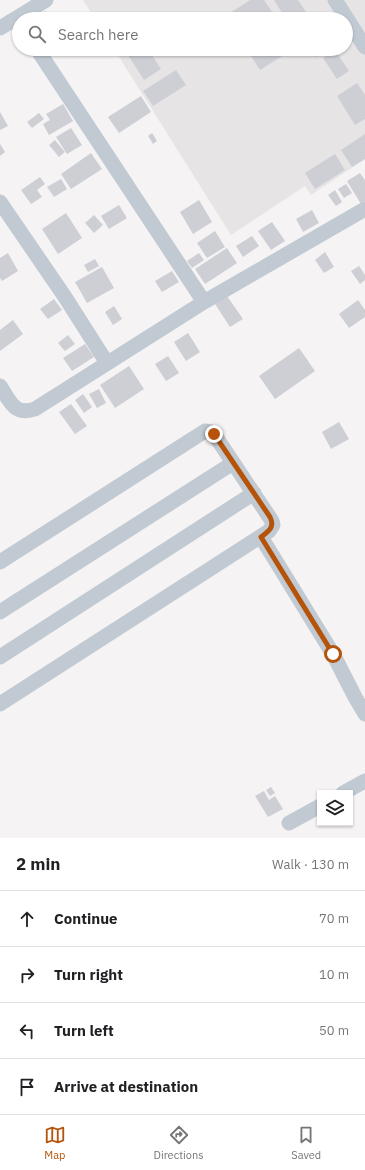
<!DOCTYPE html>
<html lang="en">
<head>
<meta charset="utf-8">
<style>
  body { margin:0; font-family:"IBM Plex Sans",sans-serif; background:#f2f2f2; color:#202124 }
  .controls { position:absolute; right:12px; bottom:12px; display:grid; overflow:hidden; border-radius:0px; box-shadow:0 1px 3px #0004 }
  .controls button { width:36px; height:36px; display:grid; place-items:center; padding:0; border:0; border-bottom:1px solid #e0e0e0; background:#fff; color:#202124; font:20px sans-serif }
  .stop { position:absolute; width:12px; height:12px; margin:-9px; border:3px solid #b45309; border-radius:50%; background:#fff }
  .stop.end { background:#b45309; border-color:#fff; box-shadow:0 1px 4px #0008 }
  .list { margin:0; padding:0; list-style:none }
  h2 { display:flex; justify-content:space-between; align-items:center; height:52px; margin:0; padding:0 16px; font-size:17px }
  h2 small { font-size:13px; font-weight:400; color:#757577 }
  .list li { display:grid; grid-template-columns:26px 1fr auto; gap:12px; align-items:center; box-sizing:border-box; height:56px; padding:0 16px; border-top:1px solid #e0e0e0 }
  .list b { display:block; font-size:15px; white-space:nowrap }
  .list em { font-size:13px; font-style:normal; color:#757577 }
  .icon { flex:none; width:22px; height:22px; fill:none; stroke:currentColor; stroke-width:2; stroke-linecap:round; stroke-linejoin:round }
  .map { position:relative; flex:none; width:365px; height:838px; overflow:hidden }
  .search { position:absolute; background:#fff; box-shadow:0 1px 3px #0004; left:12px; right:12px; top:12px; height:44px; display:flex; align-items:center; gap:10px; box-sizing:border-box; padding:0 14px; border-radius:22px; color:#757577; font-size:15px }
  .sheet { height:276px; background:#fff }
  nav { display:flex; justify-content:space-around; align-items:center; box-sizing:border-box; height:56px; border-top:1px solid #e0e0e0; background:#fff; font-size:11px; color:#757577 }
  nav a { display:grid; justify-items:center; gap:2px }
  nav .on { color:#b45309 }
  .map>svg:first-child { display:block }
  .education { fill:#e6e4e5 }
  .building { fill:#cdcfd5 }
  .lines { fill:none; stroke-linecap:round; stroke-linejoin:round }
  .minor { stroke:#c1cad2; stroke-width:15 }
  .route { stroke:#b45309; stroke-width:5 }
</style>
</head>
<body>
<div class="map">
<svg width="365" height="838" viewBox="0 0 365 838">
  <rect width="100%" height="100%" fill="#f5f3f3"/>
  <path class="education" d="M83 0H365V159L311 195 305 186 231 235 114 49H346V19H95Z"/>
  <path class="building" d="M250 0H264L277 19H230L227 15Z
    M274 0H298L306 12 296 19H286Z
    M46 11 50 19H31Z
    M312 14 315 19H304Z
    M124 49H148L161 69 144 80Z
    M254 49H293L260 70 249 53Z
    M309 49H327L315 57Z
    M335 50 349 71 337 79 323 58Z
    M176 70 186 85 153 106 143 91Z
    M357 83 365 95V119L355 125 337 96Z
    M141 96 151 112 119 133 108 117Z
    M63 104 73 121 49 135 43 124 50 120 46 114Z
    M0 112 8 126 0 130Z
    M39 113 44 119 32 128 27 122Z
    M71 128 82 145 67 154 56 137Z
    M152 133 157 141 153 144 148 136Z
    M365 134V159L352 167 341 150Z
    M55 140 65 152 59 157 49 145Z
    M0 144 5 152 0 156Z
    M91 153 102 169 71 189 61 174Z
    M335 154 345 170 315 189 305 173Z
    M360 173 365 180V201L361 204 347 181Z
    M40 177 45 184 37 190 42 197 31 204 21 190Z
    M61 179 67 189 54 197 47 187Z
    M346 184 352 193 344 198 338 189Z
    M335 190 342 202 336 206 328 195Z
    M199 200 212 222 193 234 180 212Z
    M119 205 127 218 109 229 101 216Z
    M312 210 319 223 303 232 296 219Z
    M66 213 82 238 58 254 42 229Z
    M94 215 103 225 94 233 85 223Z
    M272 222 285 241 271 250 258 231Z
    M215 231 225 247 207 258 197 243Z
    M252 236 259 246 243 257 236 246Z
    M227 248 237 263 205 284 195 269Z
    M325 252 334 267 324 273 315 260Z
    M8 253 18 271 2 281 0 278V258Z
    M199 253 204 260 192 268 187 261Z
    M95 259 99 266 88 272 84 265Z
    M359 266 365 275V280L360 284 351 271Z
    M102 267 114 288 87 303 75 282Z
    M172 271 179 282 162 292 155 281Z
    M227 296 243 319 230 327 215 304Z
    M54 299 62 310 48 319 40 309Z
    M358 300 365 310V317L349 328 339 314Z
    M114 306 122 319 113 325 105 312Z
    M13 320 23 334 0 351V330Z
    M188 333 200 352 186 361 174 342Z
    M68 335 75 344 65 351 58 343Z
    M85 344 94 357 72 371 63 358Z
    M299 348 315 371 275 399 259 376Z
    M168 356 179 373 166 381 155 364Z
    M129 366 144 389 115 408 100 385Z
    M99 389 106 403 97 408 89 394Z
    M83 394 92 407 84 413 75 400Z
    M71 404 87 426 75 434 59 412Z
    M339 422 349 439 331 449 322 432Z
    M271 787 275 793 270 796 266 790Z
    M264 791 269 800 275 796 283 809 268 817 255 796Z"/>
  <g class="lines">
    <path class="minor" d="M335 0 365 47
      M0 28 46 0
      M37 49 204 302
      M0 202 65 297 107 363
      M0 386C10 401 14 416 35 409L204 302 365 209
      M261 537 333 654 355 697 365 714
      M0 562 205 431 211 432 214 434 272 521 273 525 269 531 0 704
      M0 612 233 463
      M0 657 254 493
      M343 793 365 781
      M289 823 320 806"/>
  </g>
  <g class="lines">
    <path class="route" d="M214 434 270 517C275 527 269 531 261 537L333 654"/>
  </g>
</svg>
<div class="controls">
<button><svg class="icon" aria-label="layers" viewBox="0 0 24 24"><path d="M12 4l9 5-9 5-9-5zM3 14l9 5 9-5"/></svg></button>
</div>
<div class="stop" style="left:333px;top:654px"></div>
<div class="stop end" style="left:214px;top:434px"></div>
<div class="search"><svg class="icon" aria-label="search" viewBox="0 0 24 24"><circle cx="10" cy="10" r="6"/><path d="M15 15l6 6"/></svg>Search here</div>
</div>
<section class="sheet">
<h2>2 min<small>Walk · 130 m</small></h2>
<ul class="list">
<li><svg class="icon" aria-label="ahead" viewBox="0 0 24 24"><path d="M12 20V5M6 11l6-6 6 6"/></svg><div><b>Continue</b></div><em>70 m</em></li>
<li><svg class="icon" aria-label="right" viewBox="0 0 24 24"><path d="M7 20v-9h11M14 6l5 5-5 5"/></svg><div><b>Turn right</b></div><em>10 m</em></li>
<li><svg class="icon" aria-label="left" viewBox="0 0 24 24"><path d="M17 20v-9H6M10 6l-5 5 5 5"/></svg><div><b>Turn left</b></div><em>50 m</em></li>
<li><svg class="icon" aria-label="arrive" viewBox="0 0 24 24"><path d="M6 21V4h12l-3 4 3 4H6"/></svg><div><b>Arrive at destination</b></div></li>
</ul>
</section>
<nav>
<a class="on"><svg class="icon" aria-label="map" viewBox="0 0 24 24"><path d="M3 6l6-2 6 2 6-2v14l-6 2-6-2-6 2zM9 4v14M15 6v14"/></svg>Map</a>
<a><svg class="icon" aria-label="directions" viewBox="0 0 24 24"><path d="M12 3l9 9-9 9-9-9zM9 14v-3h6M13 9l2 2-2 2"/></svg>Directions</a>
<a><svg class="icon" aria-label="saved" viewBox="0 0 24 24"><path d="M7 4h10v16l-5-4-5 4z"/></svg>Saved</a>
</nav>
</body>
</html>
